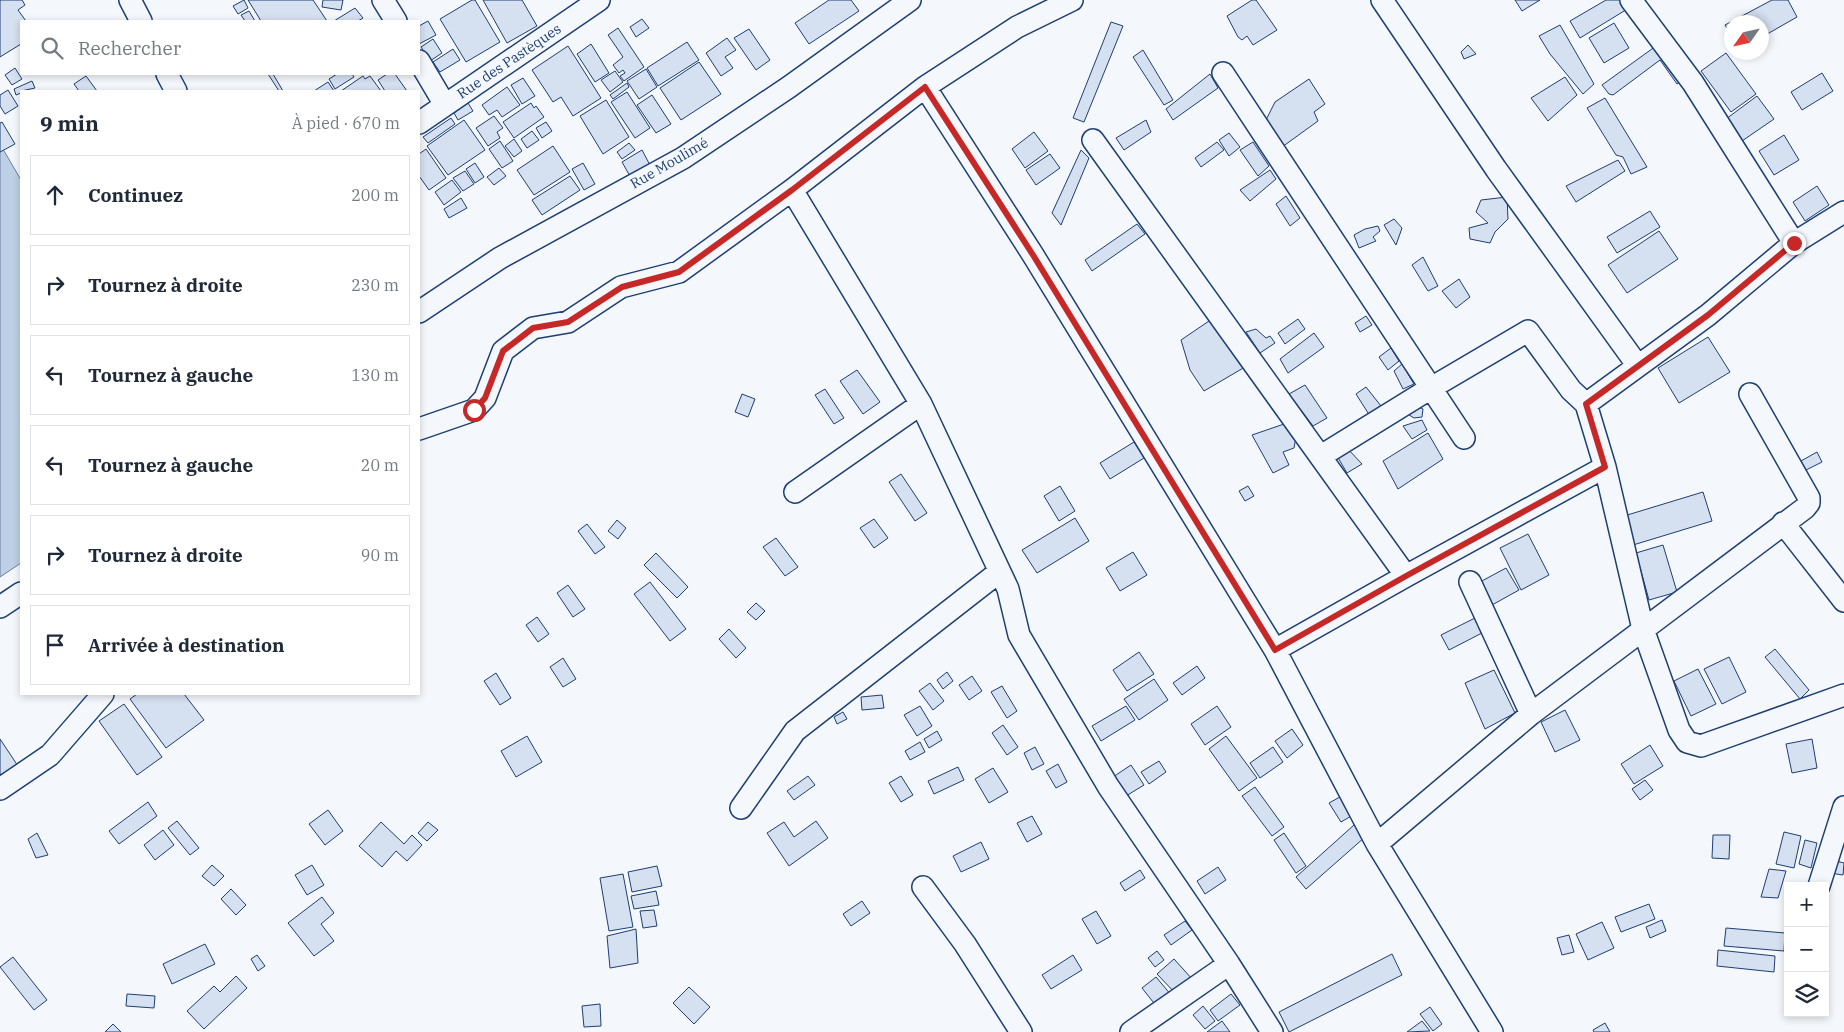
<!DOCTYPE html>
<html lang="fr">
<head>
<meta charset="utf-8">
<style>
  body { margin:0; font-family:"IBM Plex Serif",serif; background:#f2f2f3; color:#1f2937 }
  .controls { position:absolute; right:15px; bottom:15px; display:grid; overflow:hidden; border-radius:0px; box-shadow:0 2px 8px #0003 }
  .controls button { width:45px; height:45px; display:grid; place-items:center; padding:0; border:0; border-bottom:1px solid #e0e1e3; background:#fff; color:#1f2937; font:25px sans-serif }
  .compass { position:absolute; left:1724px; top:15px; width:45px; height:45px; border-radius:50%; background:#fff; box-shadow:0 2px 8px #0003; rotate:236deg }
  .stop { position:absolute; width:15px; height:15px; margin:-11px; border:4px solid #c62828; border-radius:50%; background:#fff }
  .stop.end { background:#c62828; border-color:#fff; box-shadow:0 1px 5px #0008 }
  .list { margin:0; padding:0; list-style:none }
  h2 { display:flex; justify-content:space-between; align-items:center; height:65px; margin:0; padding:0 20px; font-size:21px }
  h2 small { font-size:16px; font-weight:400; color:#747a83 }
  .list li { display:grid; grid-template-columns:32px 1fr auto; gap:15px; align-items:center; box-sizing:border-box; height:80px; margin:0 10px 10px; padding:0 10px; border:1px solid #e0e1e3; border-radius:0px }
  .list b { display:block; font-size:19px; white-space:nowrap }
  .list em { font-size:16px; font-style:normal; color:#747a83 }
  .icon { flex:none; width:28px; height:28px; fill:none; stroke:currentColor; stroke-width:2; stroke-linecap:round; stroke-linejoin:round }
  .map { position:relative; flex:none; width:1844px; height:1032px; overflow:hidden }
  .search { position:absolute; background:#fff; box-shadow:0 2px 8px #0003; left:20px; top:20px; width:400px; height:55px; display:flex; align-items:center; gap:12px; box-sizing:border-box; padding:0 18px; border-radius:0px; color:#747a83; font-size:19px }
  .panel { position:absolute; background:#fff; box-shadow:0 2px 8px #0003; left:20px; top:90px; width:400px; height:605px; border-radius:0px }
  .map>svg:first-child { display:block }
  .water { fill:#bed0e5; stroke:#687fa3 }
  .building { fill:#d5e0f0; stroke:#1d3f73 }
  .lines { fill:none; stroke-linecap:round; stroke-linejoin:round }
  .minor-casing { stroke:#1d3f73; stroke-width:24 }
  .minor { stroke:#f4f7fb; stroke-width:21 }
  .route { stroke:#c62828; stroke-width:6 }
  .labels { text-anchor:middle; stroke-width:4; stroke-linejoin:round; paint-order:stroke }
  .street-label { font-size:14px; fill:#1d3f73; stroke:#f4f7fb }
</style>
</head>
<body>
<div class="map">
<svg width="1844" height="1032" viewBox="0 0 1844 1032">
  <rect width="100%" height="100%" fill="#f4f7fb"/>
  <path class="water" d="M0 144 21 180V563L0 577Z"/>
  <path class="building" d="M0 0H22L25 5 18 10 26 21H21V44L0 57Z
    M244 0 248 8 238 14 233 6Z
    M248 0H313L327 21H261Z
    M323 0H343L341 10 322 7Z
    M472 0H475L500 42 466 62 440 19Z
    M483 0H522L537 26 507 43Z
    M829 0H851L859 11 809 44 795 23Z
    M1252 0H1256L1277 30 1253 45 1247 36 1242 40 1238 37 1227 16Z
    M1515 0H1540L1522 11Z
    M1606 0H1624L1629 8 1580 38 1570 21Z
    M1772 0H1788L1797 17 1762 37V22H1732V37L1725 25Z
    M355 8 363 18 358 21H334Z
    M249 11 255 21H245L241 15Z
    M642 19 649 28 636 37 630 27Z
    M428 21 436 35 419 44V26Z
    M1111 22 1123 26 1084 122 1073 118Z
    M1614 23 1629 48 1604 63 1589 38Z
    M1560 25 1594 84 1583 94 1550 54 1539 36Z
    M618 28 644 67 624 81 620 76 625 73 623 70 619 73 613 65 623 57 608 35Z
    M749 29 770 60 756 70 734 38Z
    M727 38 736 50 725 57 733 68 721 76 706 53Z
    M433 39 442 53 430 61 421 47Z
    M687 42 699 60 658 86 647 68Z
    M591 44 609 73 595 82 577 54Z
    M1468 45 1476 54 1464 59 1461 52Z
    M568 46 601 98 573 116 561 97 553 102 532 70Z
    M1656 46 1681 81 1677 84 1660 60 1613 95 1609 94 1602 85Z
    M453 49 460 60 440 72 433 62Z
    M1143 50 1173 100 1164 105 1133 57Z
    M1726 53 1756 94 1731 112 1701 71Z
    M699 62 721 94 681 120 660 88Z
    M15 68 22 79 12 85 5 75Z
    M646 69 657 87 639 99 627 81Z
    M615 71 623 82 610 92 601 80Z
    M1822 73 1833 91 1802 110 1791 92Z
    M268 74H273L283 91H279Z
    M337 74H352L354 77 335 89 329 79Z
    M387 74H395L407 91H385L378 80Z
    M1210 74 1218 88 1173 120 1166 109Z
    M86 76 97 91H79L74 84Z
    M363 76 365 79 370 76 381 91H341Z
    M1565 77 1577 95 1548 121 1531 98Z
    M523 78 535 96 522 104 511 85Z
    M1309 79 1325 104 1314 112 1318 121 1282 147 1265 122 1275 102Z
    M32 81 35 88 21 91V93L16 95 14 89Z
    M328 82 334 91H314Z
    M627 83 629 87 613 99 610 95Z
    M507 87 520 105 502 117 497 110 489 115 482 105Z
    M8 90 18 106 5 114 0 106V95Z
    M627 92 650 128 635 138 611 102Z
    M652 95 671 124 656 133 637 105Z
    M1757 96 1774 119 1742 141 1726 119Z
    M1605 98 1647 167 1631 174 1623 157 1616 155 1587 108Z
    M606 100 629 137 603 154 580 116Z
    M468 103 473 111 458 120 454 113Z
    M531 103 534 108 536 106 544 117 514 138 503 122Z
    M494 116 503 128 497 132 500 138 488 146 476 128Z
    M451 118 455 124 428 143 423 137Z
    M464 120 485 150 448 175 427 146Z
    M1146 120 1151 132 1124 150 1116 138Z
    M2 122 15 144 0 152V123Z
    M546 122 552 131 542 138 536 128Z
    M532 131 539 140 527 148 521 139Z
    M1034 132 1048 151 1025 168 1012 149Z
    M1229 133 1240 147 1229 156 1219 140Z
    M1784 135 1799 160 1774 175 1759 151Z
    M514 139 522 151 514 157 505 146Z
    M500 141 513 161 502 168 489 149Z
    M1217 142 1224 150 1201 167 1195 158Z
    M1253 142 1269 166 1258 176 1240 150Z
    M629 143 635 150 622 159 617 152Z
    M553 146 570 172 534 195 517 170Z
    M426 149 446 178 429 190 419 176V154Z
    M642 150 651 167 631 178 622 162Z
    M1081 150 1089 158 1061 225 1052 213Z
    M1050 154 1060 168 1036 185 1026 170Z
    M1618 160 1625 171 1576 202 1566 186Z
    M475 163 484 177 475 183 466 169Z
    M583 163 595 184 584 190 572 169Z
    M499 168 506 176 494 185 487 177Z
    M1270 170 1276 179 1250 201 1240 190Z
    M465 171 474 184 463 191 453 178Z
    M570 176 580 190 542 215 532 200Z
    M452 180 461 192 444 205 435 192Z
    M1817 186 1829 205 1805 221 1793 202Z
    M1286 196 1300 218 1290 226 1276 204Z
    M1507 197 1508 219 1495 232 1490 243 1470 239 1469 228 1488 223 1476 212 1481 200Z
    M461 198 467 208 449 218 444 209Z
    M1650 211 1660 227 1617 253 1607 237Z
    M1394 219 1402 228 1396 245 1384 225Z
    M1137 224 1145 234 1092 271 1085 260Z
    M1378 226 1380 231 1373 237 1376 241 1359 248 1354 235 1365 229Z
    M1659 231 1678 259 1627 293 1608 265Z
    M1423 257 1438 286 1428 291 1412 265Z
    M1459 279 1470 297 1456 308 1442 291Z
    M1366 316 1372 325 1360 332 1355 323Z
    M1298 319 1305 329 1285 344 1278 333Z
    M1209 321 1245 367 1204 391 1190 370 1181 340Z
    M1256 329 1266 338 1270 336 1275 343 1260 353 1246 332Z
    M1314 333 1324 347 1288 373 1280 359Z
    M1708 337 1730 372 1679 403 1658 368Z
    M1391 348 1399 361 1388 370 1379 357Z
    M1402 364 1414 384 1403 389 1394 371Z
    M857 370 880 402 863 414 840 381Z
    M1305 385 1327 418 1313 426 1289 394Z
    M1366 387 1381 406 1370 416 1356 394Z
    M825 389 844 418 834 424 815 395Z
    M742 394 755 399 748 417 735 412Z
    M1409 403 1423 409 1422 417 1414 418 1403 411Z
    M1422 420 1427 430 1412 439 1403 426Z
    M1287 423 1296 437 1294 448 1283 452 1289 465 1273 473 1252 435Z
    M1428 433 1443 459 1398 489 1383 461Z
    M1134 442 1144 458 1110 479 1100 463Z
    M1347 448 1362 464 1347 473 1337 456Z
    M1817 452 1822 462 1806 470 1801 461Z
    M901 474 927 513 915 521 889 482Z
    M1060 486 1075 511 1059 521 1044 496Z
    M1248 486 1254 496 1245 501 1239 491Z
    M1703 492 1712 521 1633 545 1624 516Z
    M1075 518 1089 541 1037 573 1022 550Z
    M874 519 888 538 874 548 860 528Z
    M617 520 626 528 618 539 608 531Z
    M587 524 605 547 595 554 578 531Z
    M1528 534 1549 575 1521 590 1500 548Z
    M776 538 798 567 785 576 763 547Z
    M1663 545 1677 592 1649 600 1636 553Z
    M1133 552 1147 575 1120 591 1106 568Z
    M656 553 688 587 677 598 644 565Z
    M1506 568 1519 590 1492 605 1480 582Z
    M650 582 686 629 670 641 634 594Z
    M568 585 585 609 573 617 557 593Z
    M756 603 765 611 756 620 747 612Z
    M537 617 549 634 538 642 526 625Z
    M1475 618 1482 633 1449 650 1441 635Z
    M729 629 746 648 736 658 719 639Z
    M1775 649 1809 690 1800 699 1765 657Z
    M1139 652 1154 674 1127 691 1113 670Z
    M1729 657 1746 692 1722 704 1704 669Z
    M563 658 576 679 563 687 550 667Z
    M1197 666 1205 678 1182 695 1173 683Z
    M1698 669 1716 704 1691 716 1674 681Z
    M1494 670 1515 713 1485 729 1465 683Z
    M947 672 953 681 943 689 937 680Z
    M496 673 511 698 500 705 484 681Z
    M972 676 982 691 969 700 959 685Z
    M1154 679 1168 700 1139 720 1124 699Z
    M930 683 944 701 933 710 919 691Z
    M1002 686 1017 711 1007 718 991 692Z
    M137 694H184L204 720 166 748 130 699Z
    M882 695 884 708 862 710 861 697Z
    M124 704 162 757 137 775 99 721Z
    M920 706 932 726 917 736 904 715Z
    M1126 706 1135 720 1101 741 1092 726Z
    M1217 706 1231 727 1205 745 1191 724Z
    M1565 710 1580 740 1555 752 1541 722Z
    M843 712 847 719 837 724 834 717Z
    M1003 725 1018 747 1007 755 992 733Z
    M1292 729 1303 745 1287 758 1275 741Z
    M937 731 942 740 929 748 924 739Z
    M527 736 542 762 516 777 501 751Z
    M1226 736 1257 778 1239 791 1209 749Z
    M0 739 18 766 0 775Z
    M1812 739 1817 768 1792 773 1786 744Z
    M920 742 925 752 910 760 905 751Z
    M1650 745 1663 766 1634 784 1621 764Z
    M1035 747 1044 764 1032 770 1024 753Z
    M1273 747 1283 762 1260 778 1250 763Z
    M1159 761 1166 772 1149 784 1141 772Z
    M1058 764 1067 782 1056 788 1046 771Z
    M1131 765 1144 785 1126 796 1113 777Z
    M958 767 964 780 934 794 928 781Z
    M993 768 1008 792 989 803 975 779Z
    M808 776 815 785 794 800 787 791Z
    M901 776 913 795 901 802 889 783Z
    M1645 780 1653 790 1640 800 1632 789Z
    M1255 787 1284 827 1272 836 1242 796Z
    M1347 793 1358 812 1341 822 1329 803Z
    M148 802 157 816 119 844 109 831Z
    M328 810 343 831 325 845 309 824Z
    M1032 816 1042 834 1027 842 1017 823Z
    M177 821 199 848 190 855 168 828Z
    M816 821 828 838 789 866 767 833 784 822 794 837Z
    M381 822 404 844 412 835 422 845 407 861 396 851 382 867 359 846Z
    M428 822 438 830 427 841 418 833Z
    M1354 825 1365 837 1306 889 1296 877Z
    M163 830 174 845 155 860 144 845Z
    M1784 832 1801 836 1794 868 1776 864Z
    M37 833 48 855 36 858 28 839Z
    M1284 833 1306 866 1296 873 1274 840Z
    M1713 835H1730L1729 859 1712 858Z
    M1805 840 1817 843 1811 868 1799 864Z
    M981 842 989 859 961 872 953 856Z
    M1832 860 1844 863 1843 875 1830 873Z
    M212 865 224 876 214 886 202 876Z
    M312 865 324 885 307 895 295 875Z
    M657 866 662 886 632 892 628 872Z
    M1218 867 1226 880 1205 894 1197 881Z
    M1769 869 1786 871 1778 898 1761 897Z
    M1140 870 1145 878 1125 891 1120 883Z
    M623 874 633 927 609 931 600 878Z
    M231 889 246 905 236 915 221 899Z
    M656 891 659 905 634 909 631 896Z
    M322 897 334 913 321 924 334 941 314 956 288 923Z
    M862 901 870 913 851 926 843 914Z
    M1649 904 1655 919 1621 932 1615 917Z
    M654 910 657 926 643 928 640 911Z
    M1096 911 1111 936 1097 944 1082 919Z
    M1662 920 1666 931 1650 938 1646 927Z
    M1185 921 1192 930 1171 945 1164 935Z
    M1602 922 1614 948 1588 960 1576 934Z
    M1726 928 1785 933 1784 951 1724 946Z
    M636 929 638 963 610 968 607 936Z
    M1569 935 1574 952 1562 955 1557 938Z
    M205 944 215 964 172 984 163 964Z
    M1718 950 1775 956 1774 972 1717 966Z
    M1157 951 1164 960 1155 967 1148 958Z
    M1392 954 1402 975 1289 1032 1279 1012Z
    M257 955 265 966 258 971 251 959Z
    M1073 955 1082 970 1051 989 1042 975Z
    M13 957 47 1000 34 1010 0 967Z
    M1174 959 1193 980 1177 995 1157 974Z
    M236 976 247 988 204 1029 187 1011 214 986 220 992Z
    M1156 977 1172 996 1157 1007 1142 988Z
    M689 987 710 1007 694 1024 673 1003Z
    M127 994 155 996 154 1008 126 1006Z
    M1231 994 1240 1005 1218 1021 1210 1010Z
    M600 1004 601 1026 584 1027 582 1006Z
    M1203 1006 1215 1021 1205 1029 1193 1015Z
    M1430 1007 1442 1024 1433 1031 1420 1014Z
    M1222 1021 1230 1032H1207Z
    M1422 1021 1430 1031 1407 1032Z
    M1605 1023 1610 1032H1594L1593 1030Z
    M113 1024 121 1032H105Z"/>
  <g class="lines">
    <defs>
      <path id="minor" d="M130 0 141 21
        M383 0 396 21
        M1382 0 1496 169 1638 366
        M1631 0 1693 83 1794 243
        M419 61 445 105
        M1223 73 1464 438
        M167 74 176 91
        M925 87 1033 255 1275 650 1377 844 1492 1032
        M419 123 599 0
        M1093 140 1406 576
        M792 190 921 404 1008 589 1019 635 1108 786 1229 964
        M1844 212 1794 243 1708 315 1586 404 1605 467 1643 629 1679 730 1687 742 1701 746 1844 695
        M419 312 500 258 683 158 789 87 910 0
        M419 429 474 410 485 398 503 351 533 328 568 322 621 287 679 272 792 190 925 87 1017 27 1072 0
        M1321 456 1431 388 1528 331 1571 390 1586 404
        M795 492 921 404
        M1783 523 1844 601
        M1470 582 1531 714
        M0 607 21 593
        M1275 650 1406 576 1605 467
        M0 789 50 755 103 694
        M741 808 795 731 999 572
        M1377 844 1531 714 1805 508 1809 503V498L1750 394
        M1819 886 1844 807
        M923 887 965 944 1021 1032
        M1131 1032 1229 964 1272 1032"/>
    </defs>
    <use href="#minor" class="minor-casing"/>
    <use href="#minor" class="minor"/>
  </g>
  <g class="lines">
    <path class="route" d="M474 410 485 398 503 351 533 328 568 322 622 287 679 272 792 190 925 87 1033 255 1275 650 1406 576 1605 467 1586 404 1708 315 1794 243"/>
  </g>
  <g class="labels">
    <g class="street-label">
      <text transform="translate(509 61) rotate(-34)" y="5">Rue des Pastèques</text>
      <text transform="translate(669 163) rotate(-30)" y="5">Rue Moulimé</text>
    </g>
  </g>
</svg>
<div class="controls">
<button>+</button>
<button>−</button>
<button><svg class="icon" aria-label="layers" viewBox="0 0 24 24"><path d="M12 4l9 5-9 5-9-5zM3 14l9 5 9-5"/></svg></button>
</div>
<svg class="compass" viewBox="-18 -18 36 36"><path d="M0-13l5 13h-10z" fill="#e53935"/><path d="M0 13l5-13h-10z" fill="#747a83"/></svg>
<div class="stop" style="left:474px;top:410px"></div>
<div class="stop end" style="left:1794px;top:243px"></div>
<div class="search"><svg class="icon" aria-label="search" viewBox="0 0 24 24"><circle cx="10" cy="10" r="6"/><path d="M15 15l6 6"/></svg>Rechercher</div>
<section class="panel">
<h2>9 min<small>À pied · 670 m</small></h2>
<ul class="list">
<li><svg class="icon" aria-label="ahead" viewBox="0 0 24 24"><path d="M12 20V5M6 11l6-6 6 6"/></svg><div><b>Continuez</b></div><em>200 m</em></li>
<li><svg class="icon" aria-label="right" viewBox="0 0 24 24"><path d="M7 20v-9h11M14 6l5 5-5 5"/></svg><div><b>Tournez à droite</b></div><em>230 m</em></li>
<li><svg class="icon" aria-label="left" viewBox="0 0 24 24"><path d="M17 20v-9H6M10 6l-5 5 5 5"/></svg><div><b>Tournez à gauche</b></div><em>130 m</em></li>
<li><svg class="icon" aria-label="left" viewBox="0 0 24 24"><path d="M17 20v-9H6M10 6l-5 5 5 5"/></svg><div><b>Tournez à gauche</b></div><em>20 m</em></li>
<li><svg class="icon" aria-label="right" viewBox="0 0 24 24"><path d="M7 20v-9h11M14 6l5 5-5 5"/></svg><div><b>Tournez à droite</b></div><em>90 m</em></li>
<li><svg class="icon" aria-label="arrive" viewBox="0 0 24 24"><path d="M6 21V4h12l-3 4 3 4H6"/></svg><div><b>Arrivée à destination</b></div></li>
</ul>
</section>
</div>
</body>
</html>
